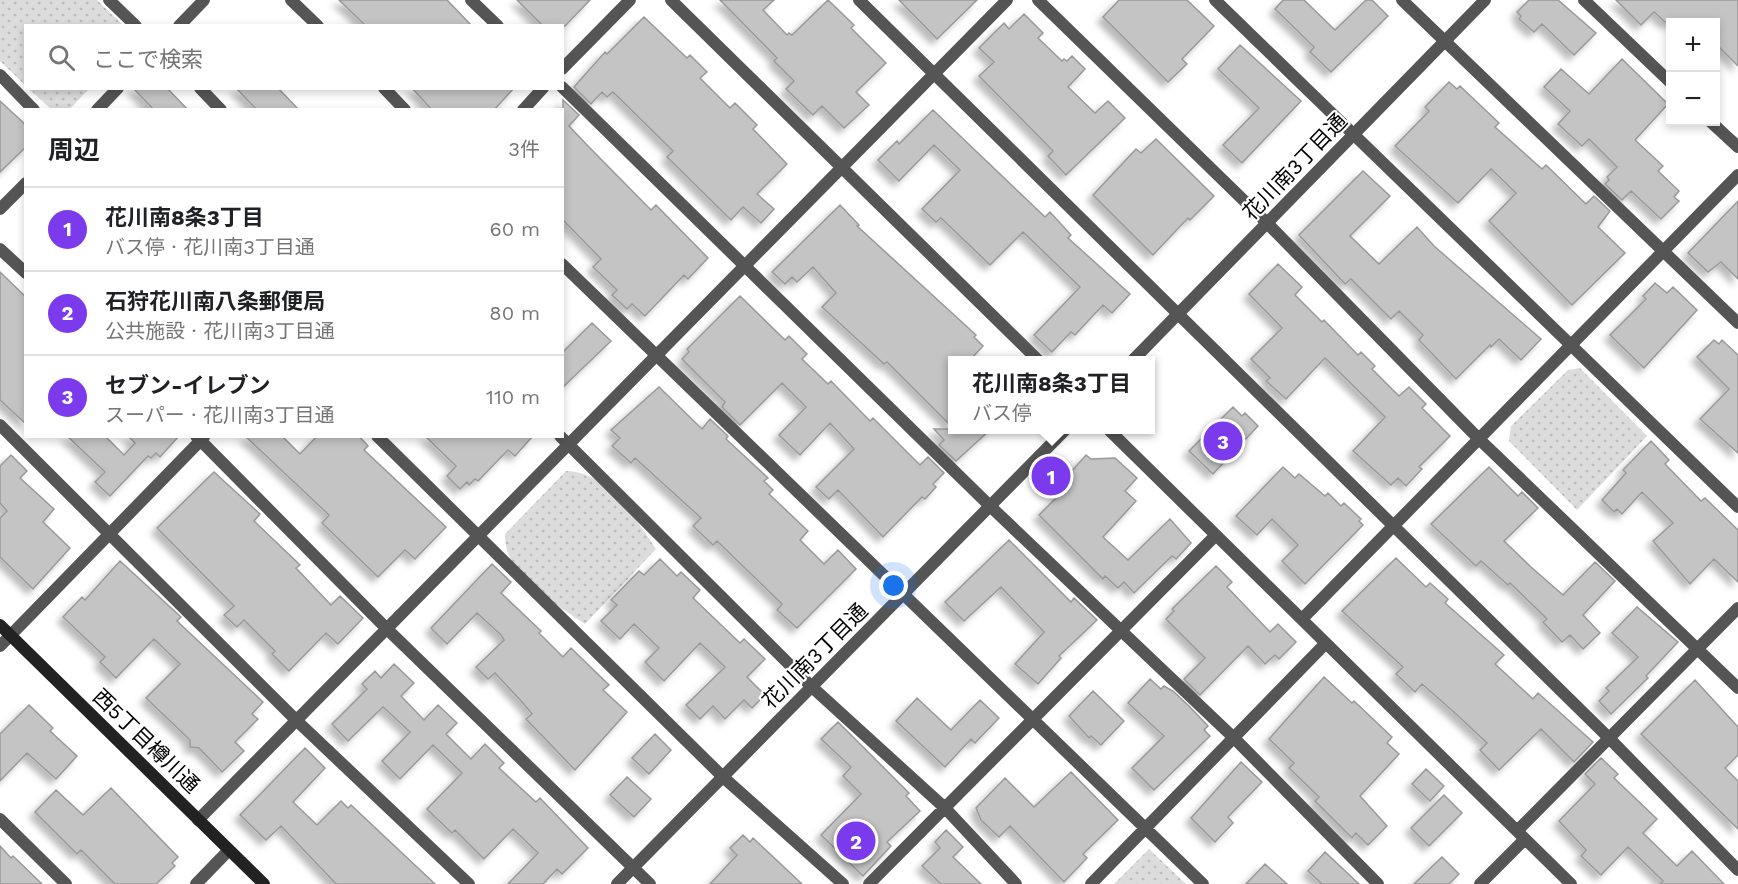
<!DOCTYPE html>
<html lang="ja">
<head>
<meta charset="utf-8">
<style>
  body { margin:0; font-family:"Work Sans","Noto Sans JP",sans-serif; background:#f6f6f6; color:#202124 }
  .controls { position:absolute; right:18px; top:18px; display:grid; overflow:hidden; border-radius:0px; box-shadow:0 3px 9px #0003 }
  .controls button { width:54px; height:54px; display:grid; place-items:center; padding:0; border:0; border-bottom:2px solid #e0e0e0; background:#fff; color:#202124; font:30px sans-serif }
  .you { position:absolute; left:894px; top:586px; width:21px; height:21px; margin:-15px; border:4px solid #fff; border-radius:50%; background:#1a73e8; box-shadow:0 0 0 9px #1a73e833 }
  .badge { display:grid; place-items:center; width:39px; height:39px; border-radius:50%; background:#7c3aed; color:#fff; font-size:20px; font-weight:700 }
  .pin { position:absolute; translate:-50% -50%; border:3px solid #fff; box-shadow:0 2px 6px #0006 }
  .popup { position:absolute; left:948px; top:356px; width:207px; height:78px; box-sizing:border-box; display:grid; place-content:center; border-radius:0px; background:#fff; filter:drop-shadow(0 2px 4px #0005); font-size:20px; white-space:nowrap; color:#757577 }
  .popup b { font-size:22px; color:#202124 }
  .popup::after { content:''; position:absolute; left:50%; top:100%; margin-left:-12px; border:12px solid transparent; border-top-color:#fff }
  .list { margin:0; padding:0; list-style:none }
  h2 { display:flex; justify-content:space-between; align-items:center; height:78px; margin:0; padding:0 24px; font-size:26px }
  h2 small { font-size:20px; font-weight:400; color:#757577 }
  .list li { display:grid; grid-template-columns:39px 1fr auto; gap:18px; align-items:center; box-sizing:border-box; height:84px; padding:0 24px; border-top:2px solid #e0e0e0 }
  .list b { display:block; font-size:22px; white-space:nowrap }
  .list p { margin:0; font-size:20px; white-space:nowrap; color:#757577 }
  .list em { font-size:20px; font-style:normal; color:#757577 }
  .icon { flex:none; width:33px; height:33px; fill:none; stroke:currentColor; stroke-width:2; stroke-linecap:round; stroke-linejoin:round }
  .map { position:relative; flex:none; width:1738px; height:884px; overflow:hidden }
  .search { position:absolute; background:#fff; box-shadow:0 3px 9px #0003; left:24px; top:24px; width:540px; height:66px; display:flex; align-items:center; gap:15px; box-sizing:border-box; padding:0 21px; border-radius:0px; color:#757577; font-size:22px }
  .panel { position:absolute; background:#fff; box-shadow:0 3px 9px #0003; left:24px; top:108px; width:540px; height:330px; border-radius:0px }
  .map>svg:first-child { display:block }
  .green { fill:url(#green-dots) }
  .building { fill:#c4c4c4; stroke:#999; stroke-width:1.5; filter:url(#shadow) }
  .lines { fill:none; stroke-linecap:round; stroke-linejoin:round }
  .minor { stroke:#555; stroke-width:12 }
  .tertiary { stroke:#555; stroke-width:12 }
  .secondary { stroke:#222; stroke-width:12 }
  .labels { text-anchor:middle; stroke-width:4.5; stroke-linejoin:round; paint-order:stroke }
  .street-label { font-size:21px; fill:#000; stroke:#fff }
</style>
</head>
<body>
<div class="map">
<svg width="1738" height="884" viewBox="0 0 1738 884">
  <defs>
    <pattern id="green-dots" width="8" height="8" patternUnits="userSpaceOnUse" patternTransform="scale(1.5)"><rect width="8" height="8" fill="#dcdcdc"/><path d="M2 2h.1M6 6h.1" fill="none" stroke="#bbb" stroke-width="1.8" stroke-linecap="round"/></pattern>
    <filter id="shadow"><feDropShadow dx="-5.5" dy="5.5" stdDeviation="3" flood-color="#0004"/></filter>
  </defs>
  <rect width="100%" height="100%" fill="#fff"/>
  <path class="green" d="M0 0H97L123 25 26 26 25 85 0 61Z
    M29 89H89L69 110 51 109Z
    M1580 368 1647 436 1577 510 1509 441 1511 426 1568 370Z
    M566 471C609 472 634 517 656 549L585 624C554 602 504 578 505 534Z
    M1149 849 1186 884H1114Z"/>
  <path class="building" d="M339 0H447L472 26H366Z
    M517 0H590L565 26H543Z
    M720 0H774L763 10 787 35 789 33 792 35 828 0 854 25 851 28 886 63 856 92 869 105 844 128 822 106 813 115 786 89 794 81 774 61 777 58Z
    M899 0H977L937 39Z
    M1119 0H1187L1214 26 1182 59 1187 64 1168 82 1103 17Z
    M1283 0H1304L1335 30 1366 0H1372L1388 16 1331 72 1310 52 1314 47 1275 9Z
    M1529 0H1558L1596 33 1574 55 1542 24 1534 32 1519 19 1521 16 1517 12Z
    M1616 0H1738V66L1716 44V22H1665L1654 12 1641 25Z
    M1024 14 1043 33 1038 38 1062 61 1064 59 1067 61 1072 56 1085 69 1068 87 1095 113 1108 101 1125 118 1066 175 1048 156 1053 151 979 76 994 62 979 48 1004 23 1009 29Z
    M644 17 687 58 690 55 707 72 700 78 730 108 735 103 757 125 753 129 787 164 757 194 774 209 761 223 743 207 731 220 667 157 673 151 613 92 607 97 602 92 591 104 574 87 605 52 607 54Z
    M1240 45 1301 101 1242 163 1223 145 1259 108 1218 69Z
    M1622 59 1668 104 1635 140 1663 166 1658 171 1679 191 1674 197 1679 201 1661 219 1631 191 1622 200 1605 184 1609 180 1607 177 1617 167 1589 139 1582 146 1558 124 1570 111 1544 87 1561 69 1589 94Z
    M1449 82 1457 89 1460 86 1499 123 1495 127 1542 169 1546 165 1586 204 1594 196 1610 211 1598 227 1625 253 1572 305 1489 221 1516 193 1491 169 1458 203 1395 146 1429 111 1425 107Z
    M133 88H167L188 110H154Z
    M236 88H278L299 110H257Z
    M412 88H514L494 110H432Z
    M563 100 579 115 569 126 588 146 651 210 656 205 708 258 688 279 684 275 645 316 632 304 627 309 612 295 617 290 593 267 601 259 562 219Z
    M0 101 26 125V147L0 172Z
    M933 110 1045 217 1050 212 1071 235 1068 238 1130 294 1112 313 1103 305 1075 335 1071 332 1052 352 1034 335 1080 287 1023 232 990 265 941 218 936 222 922 209 960 170 934 145 899 181 878 160 897 141 899 144Z
    M1156 139 1214 196 1190 220 1188 218 1153 255 1093 195 1136 149 1141 153Z
    M1363 171 1390 196 1350 236 1379 264 1417 227 1434 246 1541 339 1521 360 1499 339 1491 347 1490 345 1456 379 1419 340 1423 335 1399 311 1391 319 1351 279 1345 284 1299 235Z
    M1738 201V279L1721 262 1708 272 1688 253Z
    M840 205 859 225 857 226 976 335 974 337 983 346 970 360H952V427L887 362 884 364 822 307 836 293 813 267 797 282 792 277 785 284 772 272Z
    M1278 264 1302 287 1295 295 1322 322 1324 320 1358 355 1361 352 1375 366 1372 369 1399 396 1409 387 1426 404 1422 408 1450 436 1419 467 1422 469 1406 486 1398 478 1391 485 1353 451 1385 417 1325 358 1286 399 1266 381 1270 378 1251 359 1282 328 1249 294Z
    M0 272 26 297V424L0 400Z
    M1655 283 1667 293 1673 287 1697 310 1644 368 1610 335 1646 299 1643 296Z
    M740 296 785 340 789 336 807 354 802 359 828 384 831 381 870 421 873 418 920 465 928 457 944 473 933 484 936 487 925 499 922 497 883 537 838 490 829 499 816 487 854 449 830 423 800 455 779 435 806 407 782 383 740 425 722 407 725 402 682 359 689 352 687 349Z
    M592 323 611 341 562 388V353Z
    M1714 340 1719 344 1722 340 1738 355V453L1700 419 1729 389 1697 357Z
    M659 387 702 429 710 419 728 436 726 439 768 478 764 481 773 490 769 494 808 531 800 540 824 564 838 550 856 569 797 628 777 610 782 604 717 541 713 545 693 526 701 518 635 458 631 463 612 446 620 438 611 430Z
    M1233 407 1242 416 1245 413 1258 426 1213 474 1189 451Z
    M934 429H991L956 461 939 445 944 440Z
    M67 436H105L124 455 135 443 128 436H179L160 457 156 453 151 458 148 456 110 496 95 482 105 472Z
    M245 436H282L300 454 317 436H359L368 446 364 450 446 527 415 559 405 550 378 577 322 523 329 515Z
    M425 436H533L515 456 508 450 478 481 475 479 469 485 467 482 460 489 447 476 456 466Z
    M1651 441 1669 460 1665 464 1701 501 1705 498 1738 530V582L1714 559 1690 584 1653 541 1673 523 1642 492 1622 514 1617 509 1614 512 1602 500 1626 473 1623 470Z
    M11 455 27 471 20 478 54 509 43 522 70 548 33 589 0 557V518L7 511 0 503V466Z
    M1086 455 1091 459 1115 458 1137 478 1125 491 1136 501 1103 537 1128 560 1170 519 1191 543 1176 559 1172 556 1134 593 1124 582 1118 588 1105 576 1103 579 1039 515 1069 485 1064 480Z
    M1283 467 1295 478 1299 474 1325 496 1328 493 1341 506 1344 503 1361 519 1359 521 1363 525 1305 584 1282 561 1298 545 1272 519 1257 535 1236 516Z
    M1489 467 1518 496 1522 492 1538 508 1504 541 1531 567 1563 595 1595 562 1615 581 1583 615 1600 633 1583 649 1570 635 1562 642 1543 622 1547 619 1510 583 1508 585 1481 561 1476 566 1431 524Z
    M214 472 260 514 254 521 300 565 296 568 331 605 340 596 363 618 338 644 326 633 289 671 272 654 275 651 244 620 237 627 224 615 234 606 157 528Z
    M1009 540 1071 602 1074 598 1097 620 1059 656 1061 658 1038 684 1015 664 1044 632 1001 587 964 621 945 602Z
    M1396 558 1426 587 1430 583 1448 599 1445 603 1504 655 1495 664 1533 699 1538 693 1593 742 1574 762 1541 729 1499 770 1480 750 1487 743 1456 714 1422 684 1415 692 1396 674 1403 667 1342 611Z
    M660 559 677 576 681 572 700 590 693 598 740 643 744 639 765 659 747 677 765 695 752 708 744 700 725 719 713 706 700 719 686 705 725 667 700 643 664 681 645 662 659 648 634 624 620 639 601 621 617 605 611 600 639 571 644 575Z
    M120 561 181 617 177 621 263 702 252 714 258 719 235 742 244 751 222 772 199 748 190 747V740L146 698 180 664 154 639 116 678 100 662 105 657 63 617 82 597 85 600Z
    M492 564 511 582 501 593 541 631 539 633 563 657 571 648 609 685 603 690 627 712 575 770 526 719 532 714 522 702 495 673 488 679 476 667 504 640 501 635 477 613 447 644 431 628Z
    M1216 566 1232 582 1227 587 1270 632 1278 624 1296 642 1279 659 1275 655 1265 664 1248 646 1200 695 1184 679 1205 658 1166 619 1174 611 1172 609Z
    M1637 607 1678 642 1646 676 1648 678 1611 714 1599 701 1609 691 1606 688 1638 657 1612 633Z
    M394 664 414 683 401 696 424 720 438 705 457 723 446 734 471 759 485 744 504 763 499 768 536 802 540 798 588 848 562 874 557 869 543 884H508L538 853 513 829 484 859 455 830 452 833 435 817 427 809 462 773 433 745 400 779 382 761 410 732 383 707 348 741 332 724 367 689 362 684 375 671 381 678Z
    M1324 677 1352 703 1354 701 1392 737 1387 743 1399 754 1360 796 1387 826 1368 845 1356 833 1352 838 1315 801 1319 797 1289 768 1294 763 1269 739Z
    M1150 679 1161 689 1164 686 1173 691 1189 706 1208 726 1204 730 1210 736 1154 790 1132 768 1164 736 1128 703Z
    M1695 680 1738 727V755L1725 768 1738 781V829L1641 734Z
    M1093 691 1124 721 1101 745 1091 736 1089 738 1069 716Z
    M917 698 951 730 980 700 999 718 975 743 971 739 945 767 896 721Z
    M29 705 53 728 50 731 77 756 56 779 27 753 0 781V734Z
    M838 722 909 793 906 796 920 811 887 842 891 846 863 876 821 835 861 794 843 776 851 767 821 739Z
    M655 734 671 750 649 774 632 758Z
    M305 748 325 768 293 802 317 825 341 801 348 808 351 805 435 884H336L281 826 266 840 240 815Z
    M1601 758 1618 774 1614 778 1657 819 1643 833 1677 866 1692 851 1724 884H1660L1663 881 1628 847 1601 875 1581 856 1586 850 1559 821 1595 784 1585 774Z
    M1241 762 1262 782 1228 817 1233 823 1215 842 1191 818Z
    M1426 769 1444 786 1430 801 1412 784Z
    M1071 772 1118 820 1083 854 1087 858 1064 882 1010 826 999 837 981 820 976 808 1005 778 1034 807Z
    M627 777 651 799 634 817 610 795Z
    M111 788 178 857 172 863 175 866 156 884H115L81 850 77 854 35 812 56 790 83 815Z
    M1444 795 1462 813 1429 846 1411 828Z
    M946 830 963 847 953 857 981 884H941L922 866 940 848 935 842Z
    M743 835 750 842 753 838 802 884H710L737 855 730 848Z
    M0 846 11 858 13 856 42 884H0Z
    M1325 852 1359 884H1322L1308 871Z
    M1442 857 1459 874 1449 884H1414Z
    M1265 864 1287 884H1246Z"/>
  <g class="lines">
    <path class="minor" d="M109 0 136 26
      M291 0 318 26
      M471 0 498 26
      M671 0 1038 360
      M859 0 1609 738 1738 870
      M1038 0 1267 223 1479 439 1738 688
      M1215 0 1738 507
      M1402 0 1738 323
      M1584 0 1670 82
      M179 26 204 0
      M562 69 630 0
      M0 75 34 110
      M562 87 990 506 1234 738 1378 884
      M200 88 221 110
      M384 88 405 110
      M97 110 118 88
      M523 110 543 88
      M1711 122 1738 147
      M0 209 26 183
      M0 249 26 273
      M562 264 1203 884
      M0 425 296 720 469 884
      M1109 430 1571 884
      M196 436 387 629 650 884
      M377 436 723 777 843 884
      M560 436 812 687 945 808 1016 884
      M1302 619 1738 175
      M0 646 204 437
      M0 819 66 884
      M198 820 1007 0
      M1517 831 1738 608
      M196 884 229 850
      M869 884 1216 535
      M1091 884 1326 643
      M1480 884 1525 839"/>
    <path class="tertiary" d="M1133 360 1485 0
      M617 884 1065 430"/>
    <path class="secondary" d="M0 625 264 884"/>
  </g>
  <g class="labels">
    <g class="street-label">
      <text transform="translate(1295 167) rotate(-46)" y="7">花川南3丁目通</text>
      <text transform="translate(815 656) rotate(-45)" y="7">花川南3丁目通</text>
      <text transform="translate(146 741) rotate(44)" y="7">西5丁目樽川通</text>
    </g>
  </g>
</svg>
<div class="controls">
<button>+</button>
<button>−</button>
</div>
<div class="you"></div>
<div class="pin badge" style="left:1051px;top:476px">1</div>
<div class="popup"><b>花川南8条3丁目</b>バス停</div>
<div class="pin badge" style="left:856px;top:841px">2</div>
<div class="pin badge" style="left:1223px;top:441px">3</div>
<div class="search"><svg class="icon" aria-label="search" viewBox="0 0 24 24"><circle cx="10" cy="10" r="6"/><path d="M15 15l6 6"/></svg>ここで検索</div>
<section class="panel">
<h2>周辺<small>3件</small></h2>
<ul class="list">
<li><span class="badge">1</span><div><b>花川南8条3丁目</b><p>バス停 · 花川南3丁目通</p></div><em>60 m</em></li>
<li><span class="badge">2</span><div><b>石狩花川南八条郵便局</b><p>公共施設 · 花川南3丁目通</p></div><em>80 m</em></li>
<li><span class="badge">3</span><div><b>セブン-イレブン</b><p>スーパー · 花川南3丁目通</p></div><em>110 m</em></li>
</ul>
</section>
</div>
</body>
</html>
